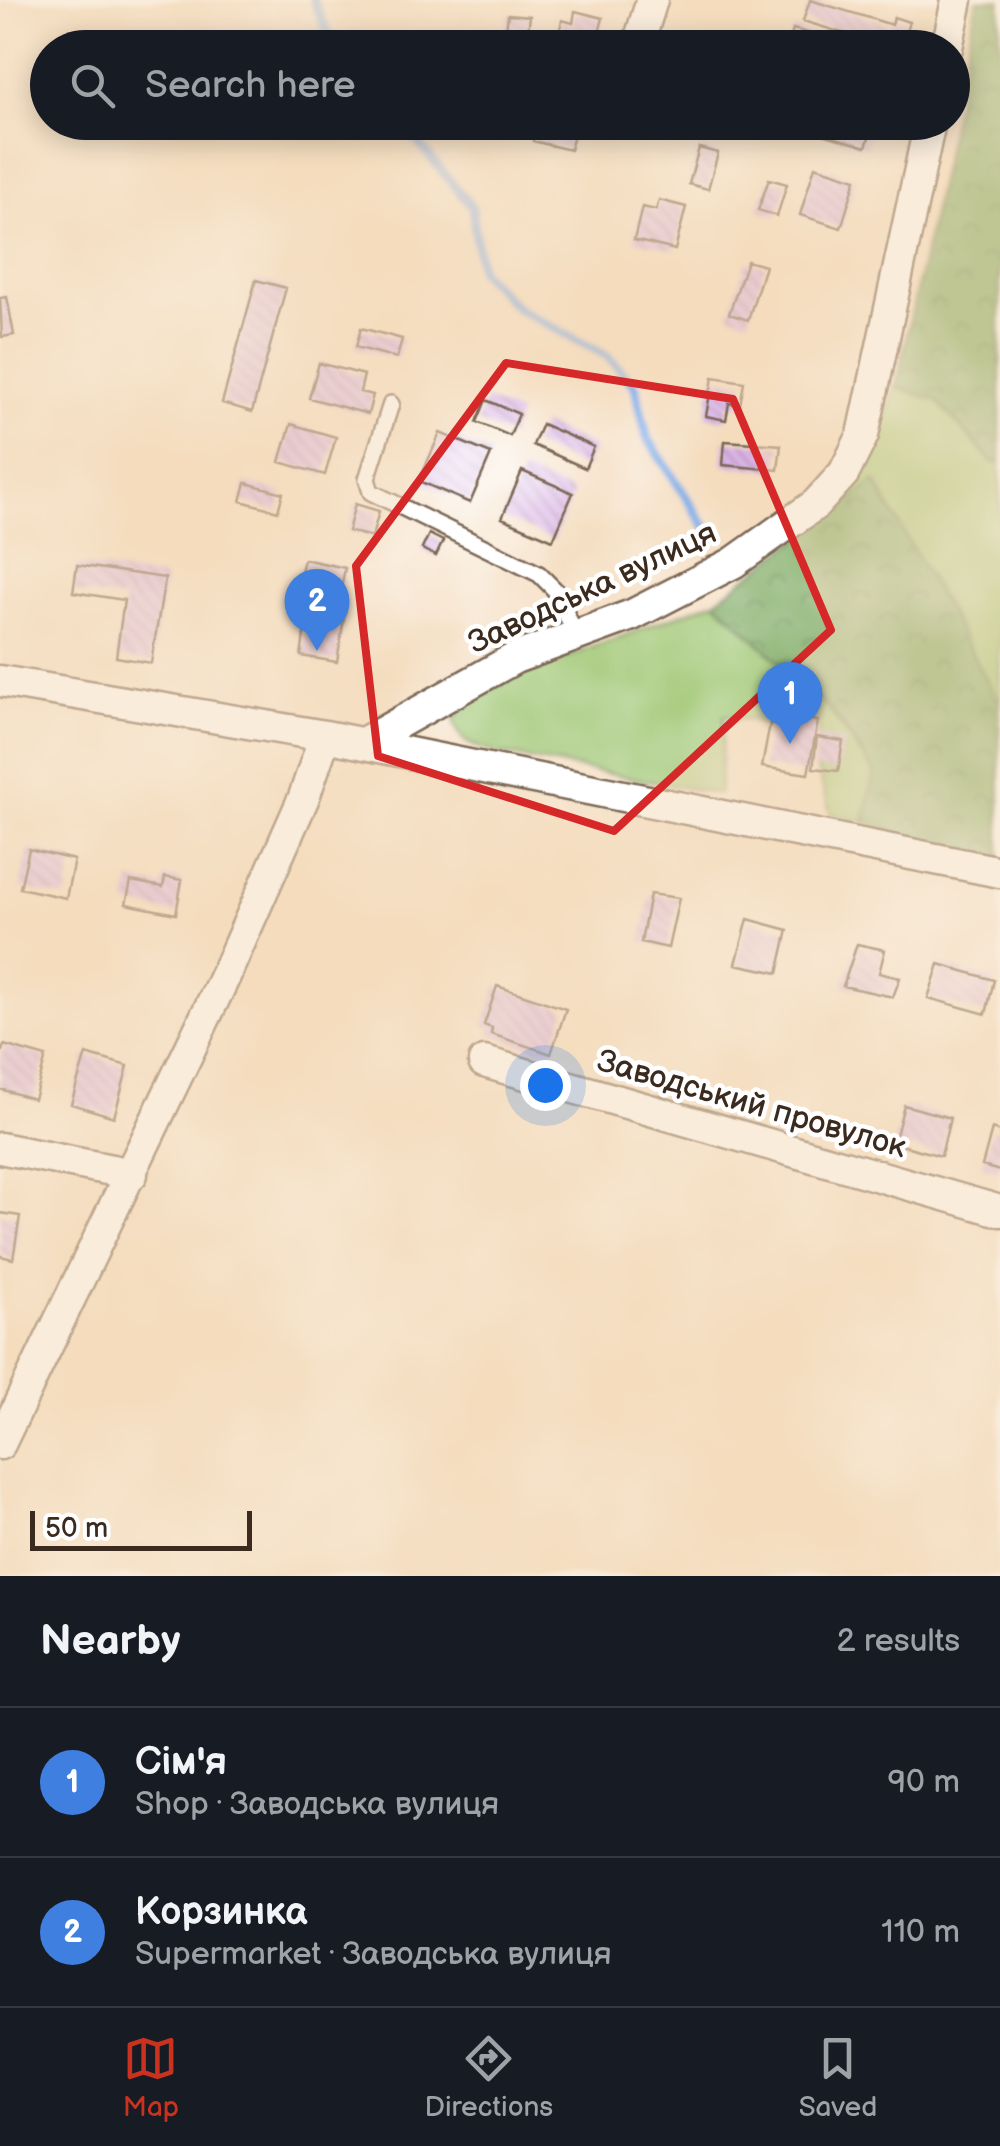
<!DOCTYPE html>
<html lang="en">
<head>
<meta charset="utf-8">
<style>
  body { margin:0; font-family:"Balsamiq Sans",sans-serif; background:#242831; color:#f1f3f6 }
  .scale { position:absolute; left:30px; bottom:25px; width:222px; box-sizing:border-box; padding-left:10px; border:5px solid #3b2a1e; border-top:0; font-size:28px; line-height:35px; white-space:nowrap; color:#3b2a1e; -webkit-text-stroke:8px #fff; paint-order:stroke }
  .you { position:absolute; left:545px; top:1085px; width:35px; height:35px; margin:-25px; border:8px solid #fff; border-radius:50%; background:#1a73e8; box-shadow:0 0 0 15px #1a73e833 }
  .badge { display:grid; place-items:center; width:65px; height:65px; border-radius:50%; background:#c8321e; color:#fff; font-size:32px; font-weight:700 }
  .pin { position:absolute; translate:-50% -82px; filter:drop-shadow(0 2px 5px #0008) }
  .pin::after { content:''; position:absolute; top:52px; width:35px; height:30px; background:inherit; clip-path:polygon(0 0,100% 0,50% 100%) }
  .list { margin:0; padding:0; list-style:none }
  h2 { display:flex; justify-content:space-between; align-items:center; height:130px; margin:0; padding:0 40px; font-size:42px }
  h2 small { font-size:32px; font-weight:400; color:#9ea1a6 }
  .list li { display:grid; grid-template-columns:65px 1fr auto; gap:30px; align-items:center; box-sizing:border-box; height:150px; padding:0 40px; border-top:2px solid #363941 }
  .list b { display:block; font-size:38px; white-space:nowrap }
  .list p { margin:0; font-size:32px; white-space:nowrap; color:#9ea1a6 }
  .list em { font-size:32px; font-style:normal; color:#9ea1a6 }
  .icon { flex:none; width:55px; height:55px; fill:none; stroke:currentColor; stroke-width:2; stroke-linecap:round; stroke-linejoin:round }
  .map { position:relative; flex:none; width:1000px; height:1576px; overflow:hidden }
  .search { position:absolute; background:#171b24; box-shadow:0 5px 25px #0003; left:30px; right:30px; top:30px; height:110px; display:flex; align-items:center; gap:25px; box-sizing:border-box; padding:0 35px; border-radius:55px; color:#9ea1a6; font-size:38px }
  .sheet { height:430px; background:#171b24 }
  nav { display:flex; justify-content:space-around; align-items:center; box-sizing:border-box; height:140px; border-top:2px solid #363941; background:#171b24; font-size:28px; color:#9ea1a6 }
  nav a { display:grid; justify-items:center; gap:5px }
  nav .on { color:#c8321e }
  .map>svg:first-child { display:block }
  .green { fill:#9ec570; stroke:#6c7847; stroke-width:2.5 }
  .forest { fill:url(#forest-crowns); stroke:#5c6a40; stroke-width:2.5 }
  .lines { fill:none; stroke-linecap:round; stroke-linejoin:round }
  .stream { stroke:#7aa9e3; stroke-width:9 }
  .building { fill:url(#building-back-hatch) }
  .service-casing { stroke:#7c6856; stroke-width:20 }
  .minor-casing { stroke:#7c6856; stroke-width:35 }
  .service { stroke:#fff; stroke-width:15 }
  .minor { stroke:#fff; stroke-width:30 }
  .marked { fill:none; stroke:#d62828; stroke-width:8; stroke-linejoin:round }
  .labels { text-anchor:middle; stroke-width:9; stroke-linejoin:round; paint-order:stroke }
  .street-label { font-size:32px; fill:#3b2a1e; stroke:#fff }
</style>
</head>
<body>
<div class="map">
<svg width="1000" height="1576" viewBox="0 0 1000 1576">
  <defs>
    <pattern id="forest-crowns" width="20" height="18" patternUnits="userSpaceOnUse" patternTransform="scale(2.5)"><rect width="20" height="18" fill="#7eaa62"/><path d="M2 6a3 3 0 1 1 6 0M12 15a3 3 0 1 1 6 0" fill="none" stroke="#688b50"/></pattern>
    <pattern id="building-back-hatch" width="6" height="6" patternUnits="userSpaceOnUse" patternTransform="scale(2.5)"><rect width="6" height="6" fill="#dbb4e5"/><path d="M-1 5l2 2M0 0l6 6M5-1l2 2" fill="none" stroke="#b393b9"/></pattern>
  </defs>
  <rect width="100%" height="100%" fill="#fff"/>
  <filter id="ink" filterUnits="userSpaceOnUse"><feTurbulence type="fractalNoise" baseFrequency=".01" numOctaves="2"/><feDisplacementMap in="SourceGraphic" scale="20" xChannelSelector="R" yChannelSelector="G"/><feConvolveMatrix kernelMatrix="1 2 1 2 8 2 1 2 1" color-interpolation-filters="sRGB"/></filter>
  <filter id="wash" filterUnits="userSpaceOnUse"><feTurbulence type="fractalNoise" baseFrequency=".0048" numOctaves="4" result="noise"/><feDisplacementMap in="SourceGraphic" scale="40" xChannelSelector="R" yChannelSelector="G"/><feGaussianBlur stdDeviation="2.25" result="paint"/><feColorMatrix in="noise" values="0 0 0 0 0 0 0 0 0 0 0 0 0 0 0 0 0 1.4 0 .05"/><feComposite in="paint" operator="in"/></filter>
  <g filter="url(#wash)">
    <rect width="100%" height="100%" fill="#f4dcbd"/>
    <path class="green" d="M896 387 936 400 992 462 1000 463V706L935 591 826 515 868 465Z
      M715 601 827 707 875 773 864 822 831 815 817 768 819 720 768 711 766 723 724 716 719 794 496 753C472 745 460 746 454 719L472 699 515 677Z"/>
    <path class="forest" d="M977 0H1000V463L992 462 936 400 896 387Z
      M875 481 999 702 1000 856 950 849 864 822 874 773 844 727 827 707 715 601Z"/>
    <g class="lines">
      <path class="stream" d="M313 0 330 37 339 48
        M401 122 472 207 480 271 518 309 607 356 635 385 647 437 707 529"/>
    </g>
    <g id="blocks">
      <path class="building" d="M810 0 892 25 894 17 909 22 905 36 889 32 885 46 803 21Z
        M575 11 603 18 595 48H556L562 20 573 23Z
        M508 14 530 16 526 48 504 46Z
        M793 29 833 40 831 48H788Z
        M537 122H577L570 150 533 141Z
        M819 122H874L866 147 816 132Z
        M699 148 718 153 708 189 689 184Z
        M815 166 856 179 841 228 800 215Z
        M769 179 787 184 777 216 758 210Z
        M659 200 686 207 675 250 634 240 642 207 656 210Z
        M747 261 765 266 748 320 729 314Z
        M256 280 286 288 252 412 222 403Z
        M7 297 14 335 2 337 0 298Z
        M361 328 402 339 397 358 356 347Z
        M319 363 364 375 360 392 373 395 368 414 309 398Z
        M713 377 744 382 740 405 729 403 726 420 706 416Z
        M486 400 519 414 510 436 477 422Z
        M291 424 336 437 325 475 280 462Z
        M542 424 594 447 585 468 533 445Z
        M440 433 491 454 470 503 419 481Z
        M725 441 781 445 778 470 723 465Z
        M522 471 573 493 553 540 502 518Z
        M246 483 283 493 278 511 241 501Z
        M355 504 379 511 372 537 348 531Z
        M429 534 443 541 436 556 422 549Z
        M304 559 345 568 340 594 298 584Z
        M77 565 165 578 151 663 116 657 124 600 73 592Z
        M309 600 346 606 337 662 301 656Z
        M772 713 818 721 808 774 762 767Z
        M817 737 843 741 838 771 813 768Z
        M29 849 74 860 66 898 20 888Z
        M165 877 182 880 176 914 126 904 131 881 163 887Z
        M650 894 679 898 668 948 641 942Z
        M748 919 788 930 778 973 736 964Z
        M857 944 885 950 879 973 900 978 893 997 843 986Z
        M939 964 994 980 986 1014 928 998Z
        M497 986 566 1009 551 1054 491 1034 492 1028 484 1025Z
        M4 1045 46 1057 34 1099 0 1089V1058Z
        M86 1054 128 1066 114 1117 71 1104Z
        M904 1105 950 1118 941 1156 894 1143Z
        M992 1129 1000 1132V1171L982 1166Z
        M0 1213 20 1216 13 1259 0 1256Z"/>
    </g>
  </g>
  <g filter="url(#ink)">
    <use href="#blocks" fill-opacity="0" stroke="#7c6856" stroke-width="2.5"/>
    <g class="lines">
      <defs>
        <path id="service" d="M391 404 367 479 371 492 539 574 555 590 576 635"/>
        <path id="minor" d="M637 48 652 0
          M947 48 957 0
          M0 681 325 736 1000 872
          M363 743 515 658 632 615 733 563 816 504 844 473 863 435 930 122
          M484 1062 1000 1211
          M0 1148 132 1174
          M0 1444 225 976 304 797 325 736"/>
      </defs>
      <use href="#service" class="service-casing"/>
      <use href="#minor" class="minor-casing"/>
      <use href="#service" class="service"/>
      <use href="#minor" class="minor"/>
    </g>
  </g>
  <path d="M0 0H1000V1576H0ZM506 363 733 399 831 630 614 831 378 756 356 566Z" fill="#f4dcbd" fill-opacity=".55" fill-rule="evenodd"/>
  <path class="marked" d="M506 363 733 399 831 630 614 831 378 756 356 566Z"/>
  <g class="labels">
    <g class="street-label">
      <text transform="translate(592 587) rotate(-25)" y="11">Заводська вулиця</text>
      <text transform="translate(752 1103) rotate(16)" y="11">Заводський провулок</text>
    </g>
  </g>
</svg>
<div class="scale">50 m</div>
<div class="you"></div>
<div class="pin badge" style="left:790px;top:744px;background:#3f7fe0">1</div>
<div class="pin badge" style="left:317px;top:651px;background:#3f7fe0">2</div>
<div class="search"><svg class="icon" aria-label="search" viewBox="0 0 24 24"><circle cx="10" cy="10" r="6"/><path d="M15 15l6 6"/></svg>Search here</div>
</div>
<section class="sheet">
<h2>Nearby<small>2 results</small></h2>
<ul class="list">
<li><span class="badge" style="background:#3f7fe0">1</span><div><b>Сім'я</b><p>Shop · Заводська вулиця</p></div><em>90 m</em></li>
<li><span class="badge" style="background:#3f7fe0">2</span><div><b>Корзинка</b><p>Supermarket · Заводська вулиця</p></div><em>110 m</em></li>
</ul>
</section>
<nav>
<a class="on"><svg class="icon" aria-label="map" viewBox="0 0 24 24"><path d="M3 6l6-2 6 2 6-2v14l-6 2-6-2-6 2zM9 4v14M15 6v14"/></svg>Map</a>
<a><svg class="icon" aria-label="directions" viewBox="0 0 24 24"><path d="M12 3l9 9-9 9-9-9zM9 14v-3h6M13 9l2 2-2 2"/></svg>Directions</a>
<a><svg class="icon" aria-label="saved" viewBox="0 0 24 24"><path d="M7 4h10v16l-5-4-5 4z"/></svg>Saved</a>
</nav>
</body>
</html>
